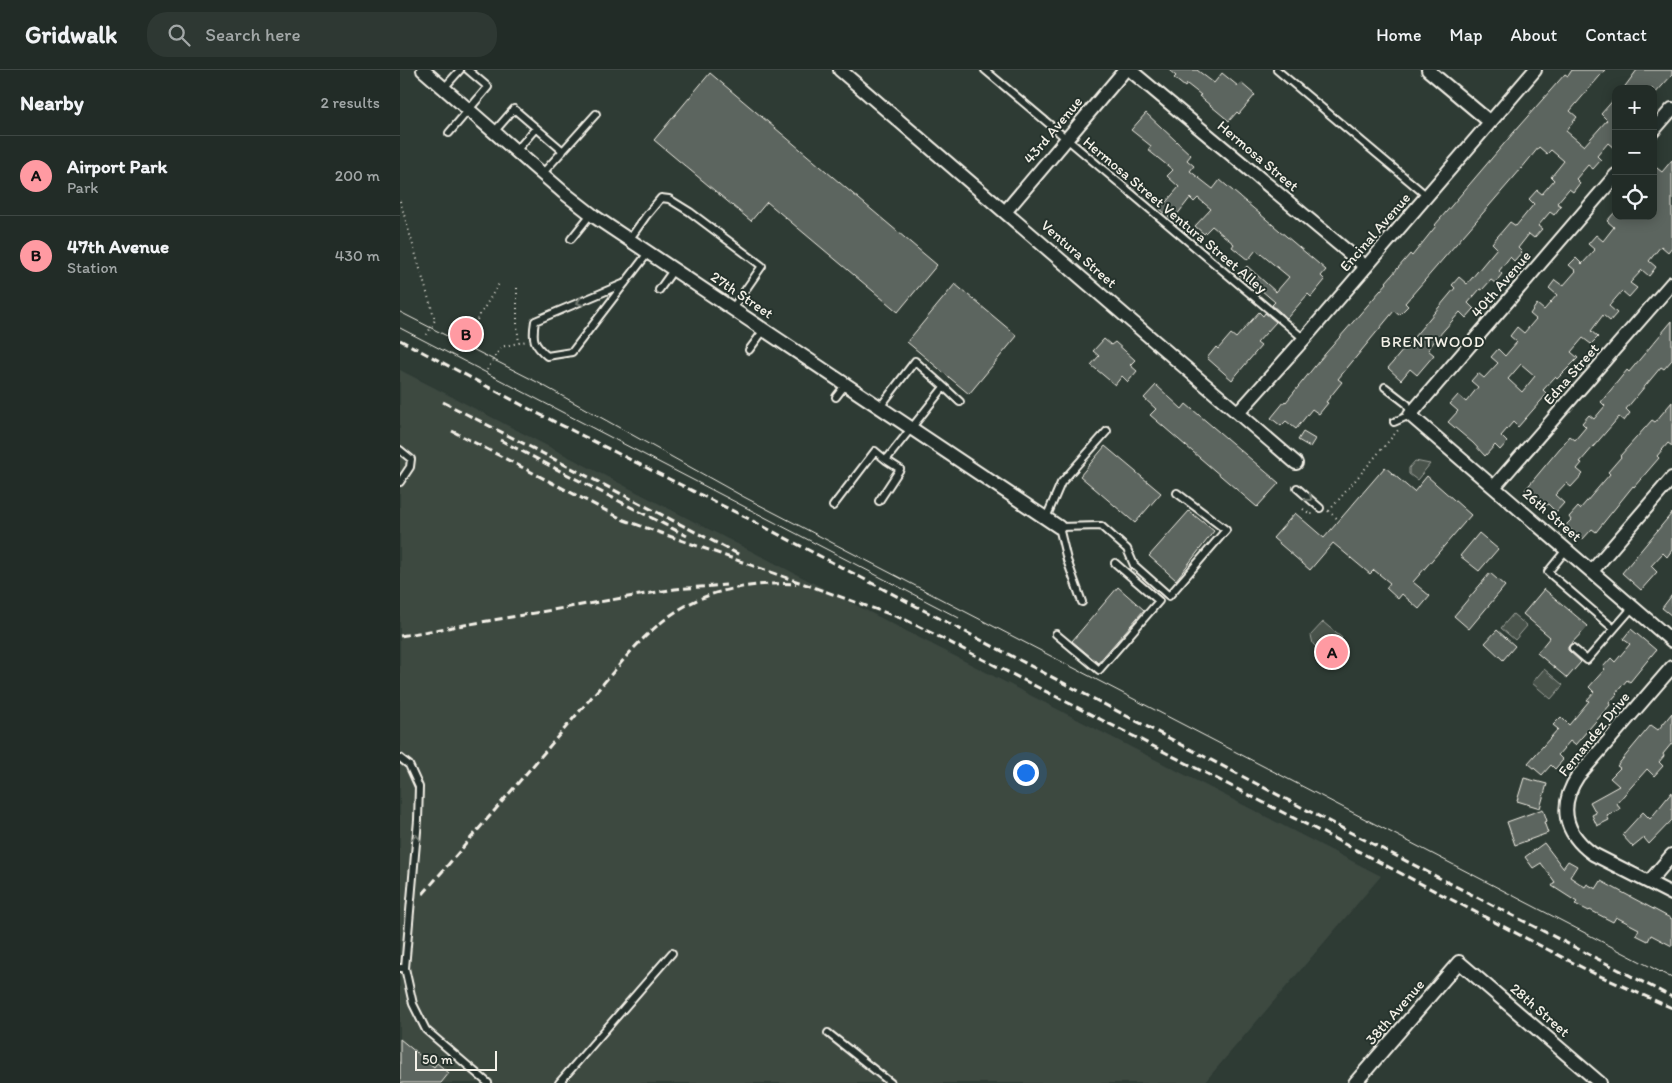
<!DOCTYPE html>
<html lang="en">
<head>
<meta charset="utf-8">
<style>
  body { margin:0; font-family:Itim,sans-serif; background:#2e3833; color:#f1f3f6 }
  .controls { position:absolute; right:15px; top:15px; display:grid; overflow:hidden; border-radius:10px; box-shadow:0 2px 12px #0003 }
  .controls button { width:45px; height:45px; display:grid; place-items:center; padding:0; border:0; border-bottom:1px solid #3f4844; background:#222c27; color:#f1f3f6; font:25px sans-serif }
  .scale { position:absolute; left:15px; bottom:12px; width:82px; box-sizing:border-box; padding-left:5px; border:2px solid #f4f1e8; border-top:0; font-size:14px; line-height:18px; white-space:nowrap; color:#f4f1e8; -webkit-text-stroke:4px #26332d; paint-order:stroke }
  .you { position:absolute; left:625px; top:702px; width:18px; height:18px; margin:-12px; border:4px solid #fff; border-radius:50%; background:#1a73e8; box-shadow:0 0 0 8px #1a73e833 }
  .badge { display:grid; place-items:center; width:32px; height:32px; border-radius:50%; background:#ff9aa2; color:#111; font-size:16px; font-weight:700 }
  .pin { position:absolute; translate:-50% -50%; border:2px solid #fff; box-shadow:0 1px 5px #0006 }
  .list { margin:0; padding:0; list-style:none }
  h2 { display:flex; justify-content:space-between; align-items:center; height:65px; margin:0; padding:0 20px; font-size:21px }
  h2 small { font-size:16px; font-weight:400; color:#a2a7a7 }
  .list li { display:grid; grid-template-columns:32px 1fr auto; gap:15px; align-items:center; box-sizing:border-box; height:80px; padding:0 20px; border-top:1px solid #3f4844 }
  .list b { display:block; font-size:19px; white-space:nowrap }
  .list p { margin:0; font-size:16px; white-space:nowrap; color:#a2a7a7 }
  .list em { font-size:16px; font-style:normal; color:#a2a7a7 }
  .icon { flex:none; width:28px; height:28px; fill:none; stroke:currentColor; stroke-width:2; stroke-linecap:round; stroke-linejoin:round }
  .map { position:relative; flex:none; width:1272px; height:1013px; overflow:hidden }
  header { display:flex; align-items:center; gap:30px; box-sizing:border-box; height:70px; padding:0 25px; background:#222c27; border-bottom:1px solid #3f4844 }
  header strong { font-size:24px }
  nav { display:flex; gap:28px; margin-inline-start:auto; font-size:18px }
  .search { width:350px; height:45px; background:#2e3833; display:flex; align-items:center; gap:12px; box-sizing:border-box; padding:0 18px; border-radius:20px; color:#a2a7a7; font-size:19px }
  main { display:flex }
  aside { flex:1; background:#222c27 }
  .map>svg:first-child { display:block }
  .built { fill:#3c4841 }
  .green { fill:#48524c; stroke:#9ea29a }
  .building { fill:#5c655e; stroke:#f4f1e8; fill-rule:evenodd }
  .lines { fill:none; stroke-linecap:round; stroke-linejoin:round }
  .service-casing { stroke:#f4f1e8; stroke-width:10 }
  .minor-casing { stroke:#f4f1e8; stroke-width:16 }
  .path { stroke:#f4f1e8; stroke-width:2; stroke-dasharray:1 4; stroke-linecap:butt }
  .service { stroke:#26332d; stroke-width:6 }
  .minor { stroke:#26332d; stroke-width:12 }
  .tram { stroke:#f4f1e8; stroke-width:1 }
  .rail { stroke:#f4f1e8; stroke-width:3; stroke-dasharray:8 4; stroke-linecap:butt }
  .oneway { stroke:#6e766e }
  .labels { text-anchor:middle; stroke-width:4; stroke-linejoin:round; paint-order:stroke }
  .street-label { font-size:15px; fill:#f4f1e8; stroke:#26332d }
  .neighbourhood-label { font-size:16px; letter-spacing:1px; fill:#f4f1e8; stroke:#26332d }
</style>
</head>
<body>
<header>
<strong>Gridwalk</strong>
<div class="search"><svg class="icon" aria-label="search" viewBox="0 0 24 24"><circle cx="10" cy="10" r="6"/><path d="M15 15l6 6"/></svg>Search here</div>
<nav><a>Home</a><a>Map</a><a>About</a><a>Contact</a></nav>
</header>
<main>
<aside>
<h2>Nearby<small>2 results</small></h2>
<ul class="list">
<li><span class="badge">A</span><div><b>Airport Park</b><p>Park</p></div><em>200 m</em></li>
<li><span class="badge">B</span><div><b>47th Avenue</b><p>Station</p></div><em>430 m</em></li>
</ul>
</aside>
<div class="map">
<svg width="1272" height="1013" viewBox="0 0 1272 1013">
  <rect width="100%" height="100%" fill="#2e3b34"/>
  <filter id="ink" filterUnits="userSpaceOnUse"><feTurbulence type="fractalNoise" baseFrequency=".02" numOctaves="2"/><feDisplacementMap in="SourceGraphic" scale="10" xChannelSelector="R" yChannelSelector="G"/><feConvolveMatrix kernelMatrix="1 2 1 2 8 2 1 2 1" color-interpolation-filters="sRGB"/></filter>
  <g filter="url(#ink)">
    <path class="built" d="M0 300 981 806 804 1013H0Z"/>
    <path class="green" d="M1015 391 1030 394 1017 410 1009 404V398Z
      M1113 544 1127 556 1115 570 1101 558Z
      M923 552 942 568 928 584 924 585 913 574 911 565Z
      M1144 599 1163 615 1151 629 1132 613Z"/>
    <path class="building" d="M769 0H797L814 13 822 3 838 16 841 13 855 25 839 44 837 42 829 51 799 26 801 25 787 14 785 17 774 8 776 6Z
      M1172 0H1205L1170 41 1177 47 1166 61 1184 76 1207 50 1201 44 1216 27V80L1208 73 1197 86 1201 90 1193 99 1188 95 1176 109 1180 113 1173 122 1169 119 1157 133 1161 136 1154 145 1150 142 1138 156 1142 159 1134 168 1129 164 1118 178 1122 182 1114 191 1110 187 1099 201 1102 204 1095 213 1091 210 1082 220 1080 219 1068 233 1074 239 1066 248 1060 242 1037 268 1028 280 1034 285 1017 305 1010 299 1001 310 988 298 1055 218 1052 215 1059 207 1067 214 1097 178 1092 173 1110 152 1116 156 1134 134 1129 129 1137 120 1142 124 1154 110 1151 107 1164 91 1151 80 1147 84 1139 77 1121 99 1005 233 1008 236 999 245 994 241 938 309 942 312 926 332 928 333 919 344 912 339 896 359 886 351 881 356 871 348 885 331 886 332 919 291 987 213 986 212 1010 184 1012 186 1036 156 1035 155 1120 55 1165 4 1168 6Z
      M1237 0H1272V5L1253 26V19H1223Z
      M310 3 537 195 498 242 367 132 351 151 254 70Z
      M746 43 791 85 787 90 794 96 790 101 813 119 820 110 926 200 921 206 925 210 911 227 908 224 887 248 872 235 875 232 861 220 858 223 839 205 847 196 876 222 889 207 856 180 848 190 832 177 834 174 812 156 804 164 795 156 811 139 798 128 794 132 790 128 773 150 760 139 779 117 767 106 773 100 748 80 751 76 731 60Z
      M1272 90V177L1268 182 1261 176 1249 191 1256 197 1249 206 1242 200 1230 213 1237 218 1229 227 1222 221 1209 236 1217 243 1210 251 1203 245 1191 261 1198 267 1191 274 1183 268 1171 282 1178 288 1157 309 1155 307 1143 320 1147 324 1118 357 1113 352 1101 366 1107 372 1100 380 1095 375 1085 386 1073 373 1048 352 1058 341 1050 334 1058 325 1066 332 1078 317 1071 311 1078 303 1084 308 1098 293 1091 287 1098 279 1105 286 1117 272 1110 266 1117 257 1124 263 1136 249 1130 244 1137 234 1144 240 1157 225 1149 218 1155 210 1163 216 1176 201 1169 195 1176 188 1182 194 1195 180 1188 174 1196 165 1203 171 1214 157 1207 151 1215 142 1216 146H1253V95L1262 102ZM1121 294 1135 306 1122 322 1108 309Z
      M555 214 617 266 569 324 507 272Z
      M859 242 863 246 865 243 876 252 857 273 861 276 832 310 807 288 816 277 818 279 831 264 836 268Z
      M1272 251V290L1264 299 1261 297 1226 339 1230 343 1224 351 1219 347 1180 392 1182 393 1177 399 1183 404 1171 417 1166 413 1155 425 1164 433 1156 442 1148 434 1145 437 1125 420 1170 366 1175 370 1186 357 1182 353 1189 345 1194 349 1205 336 1201 332 1227 300 1229 302Z
      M704 269 711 275 715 272 735 290 730 295 737 301 728 312 722 306 715 315 691 295 699 286 693 281Z
      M756 315 782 339 786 334 879 413 857 437 750 345 756 339 744 328Z
      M1272 332V376L1268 373 1257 386 1259 388 1234 417 1233 416 1196 462 1192 459 1182 470 1166 455 1171 450 1169 447 1178 437 1180 439 1210 404 1208 402 1221 387 1220 386 1252 350 1255 352Z
      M903 362 915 369 910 377 898 370Z
      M705 376 761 423 735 453 680 406Z
      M985 397 1014 422 1027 406 1071 445 1013 512 1030 526 1019 539 1002 524 998 529 986 518 990 513 974 500 970 504 933 473 910 500 873 468 895 443 924 468Z
      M789 441 814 461 776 510 749 486Z
      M1272 443V480L1267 487 1263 483 1251 496 1257 502 1241 520 1222 503Z
      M1079 463 1098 479 1079 501 1060 486Z
      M1090 503 1105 516 1069 559 1054 546Z
      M718 517 744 540 698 593 672 571Z
      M1144 519 1188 556 1168 577V580L1181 592 1167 608 1137 583 1150 567 1123 544Z
      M1272 525V546L1262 538Z
      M1231 559 1256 580 1230 612 1227 610 1216 623 1217 624 1209 633 1210 635 1175 675 1170 671 1158 685 1163 690 1155 699 1151 695 1142 705 1128 693 1158 659 1153 655 1161 647 1169 655 1189 631 1187 630 1194 622 1189 617 1205 599 1203 597 1211 588 1215 592 1230 574 1223 569Z
      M1097 560 1115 576 1103 590 1085 573Z
      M1272 643V673L1263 684 1264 686 1259 692 1263 696 1254 706 1247 699 1217 733 1220 739 1207 746 1209 750 1197 756 1192 745 1196 743 1190 732 1219 716 1210 708 1220 698 1217 696 1251 655 1258 660Z
      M1124 708 1147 714 1140 738 1117 731Z
      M1272 722V750L1249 774 1244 768 1233 777 1222 765 1243 742 1250 749Z
      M1143 739 1147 751 1144 752 1148 763 1115 775 1107 752Z
      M1144 773 1163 798 1168 791 1177 796 1170 807 1185 817 1187 814 1196 819 1201 811 1272 849V876L1251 865 1248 871 1236 865 1239 859 1216 847 1213 852 1190 840 1189 841 1175 834 1177 832 1152 816 1155 812 1141 793 1133 798 1125 787Z
      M0 969 34 997 37 993 49 1003 41 1013H0Z"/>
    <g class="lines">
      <defs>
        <path id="service" d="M585 0 904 269
          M877 0 1027 126
          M44 18 60 0
          M94 62 114 39 163 81
          M49 63 88 17 68 0
          M116 81 136 58
          M142 104 196 44
          M171 169 191 144
          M229 170 246 146 261 128 269 129 290 142 362 196 332 239
          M225 213 135 251C132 269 133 274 147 286L172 282 248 183
          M259 220 274 199
          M349 280 364 260
          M985 317 1007 334 1011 343
          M436 327 446 314
          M480 337 515 291 544 317
          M994 352 1010 345
          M0 380 11 389 10 397 0 412
          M897 418 920 438
          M479 431 500 399 486 390 544 317 560 332
          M433 436 475 381 486 390
          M646 448 661 413 707 361
          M1166 480 1148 502 1214 559
          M682 532 667 490 659 457 701 456 727 479 734 495 769 526 826 460 777 423
          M656 564 699 600 759 531 715 493
          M1173 578 1187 590 1233 537
          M0 688 9 695 19 717 18 750 5 898H0
          M5 898 13 934 26 960 88 1013
          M428 963 491 1013
          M159 1013 272 883"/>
        <path id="minor" d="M23 0 163 122 195 147 659 457
          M440 0 896 393
          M730 0 966 197
          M1028 0 1090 52
          M1253 61 1272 39
          M1216 105 1010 345 1272 571
          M605 142 725 0
          M838 343 904 269 1135 0
          M1094 417 1272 213
          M1192 501 1272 408
          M1272 597 1178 706C1158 736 1164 763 1193 784L1272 824
          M1249 812 1272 785
          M955 1013 1059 892 1200 1013"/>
      </defs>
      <use href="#service" class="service-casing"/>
      <use href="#minor" class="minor-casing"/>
      <path class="path" d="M0 131 35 250 25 268
        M117 218V255L119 273
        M64 271 100 212
        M87 300 101 277 127 271
        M903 439 910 444H915
        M928 441 939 450
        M929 441 999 359"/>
      <use href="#service" class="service"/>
      <use href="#minor" class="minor"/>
      <path class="tram" d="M0 242 137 312 344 427 1272 908
        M0 258 559 548"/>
      <path class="rail" d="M0 270 137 343 347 448 926 750 1272 927
        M43 332 340 485
        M52 361 224 450 506 550 927 765 1191 902 1272 938
        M100 370 287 466
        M0 566 275 519 326 515
        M23 824 232 580C268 542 297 523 349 516 365 514 380 513 396 514"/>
    </g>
    <defs><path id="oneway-chevron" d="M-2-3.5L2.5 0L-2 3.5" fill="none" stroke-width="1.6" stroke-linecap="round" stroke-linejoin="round" transform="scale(1.25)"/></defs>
    <g class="oneway">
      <use href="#oneway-chevron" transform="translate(180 232) rotate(158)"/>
      <use href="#oneway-chevron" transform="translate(909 428) rotate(39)"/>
      <use href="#oneway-chevron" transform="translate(16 768) rotate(-85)"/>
    </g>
  </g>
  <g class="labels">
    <g class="street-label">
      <text transform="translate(653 60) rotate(-50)" y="5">43rd Avenue</text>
      <text transform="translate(858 86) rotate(40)" y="5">Hermosa Street</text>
      <text transform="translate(775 145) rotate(40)" y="5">Hermosa Street Ventura Street Alley</text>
      <text transform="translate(975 162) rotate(-49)" y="5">Encinal Avenue</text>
      <text transform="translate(679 184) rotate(41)" y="5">Ventura Street</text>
      <text transform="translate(1101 214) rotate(-49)" y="5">40th Avenue</text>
      <text transform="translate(342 225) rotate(34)" y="5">27th Street</text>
      <text transform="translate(1171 304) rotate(-49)" y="5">Edna Street</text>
      <text transform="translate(1152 445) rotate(41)" y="5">26th Street</text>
      <text transform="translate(1194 664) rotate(-51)" y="5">Fernandez Drive</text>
      <text transform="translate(1140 940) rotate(41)" y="5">28th Street</text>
      <text transform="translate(995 942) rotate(-49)" y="5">38th Avenue</text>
    </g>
    <g class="neighbourhood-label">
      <text x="1033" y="277">BRENTWOOD</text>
    </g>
  </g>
</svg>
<div class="controls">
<button>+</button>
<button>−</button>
<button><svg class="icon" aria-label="locate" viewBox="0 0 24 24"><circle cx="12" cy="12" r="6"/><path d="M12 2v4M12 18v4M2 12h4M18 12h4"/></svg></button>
</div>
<div class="scale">50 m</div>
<div class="you"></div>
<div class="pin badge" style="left:932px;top:582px">A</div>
<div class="pin badge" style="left:66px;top:264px">B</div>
</div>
</main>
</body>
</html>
